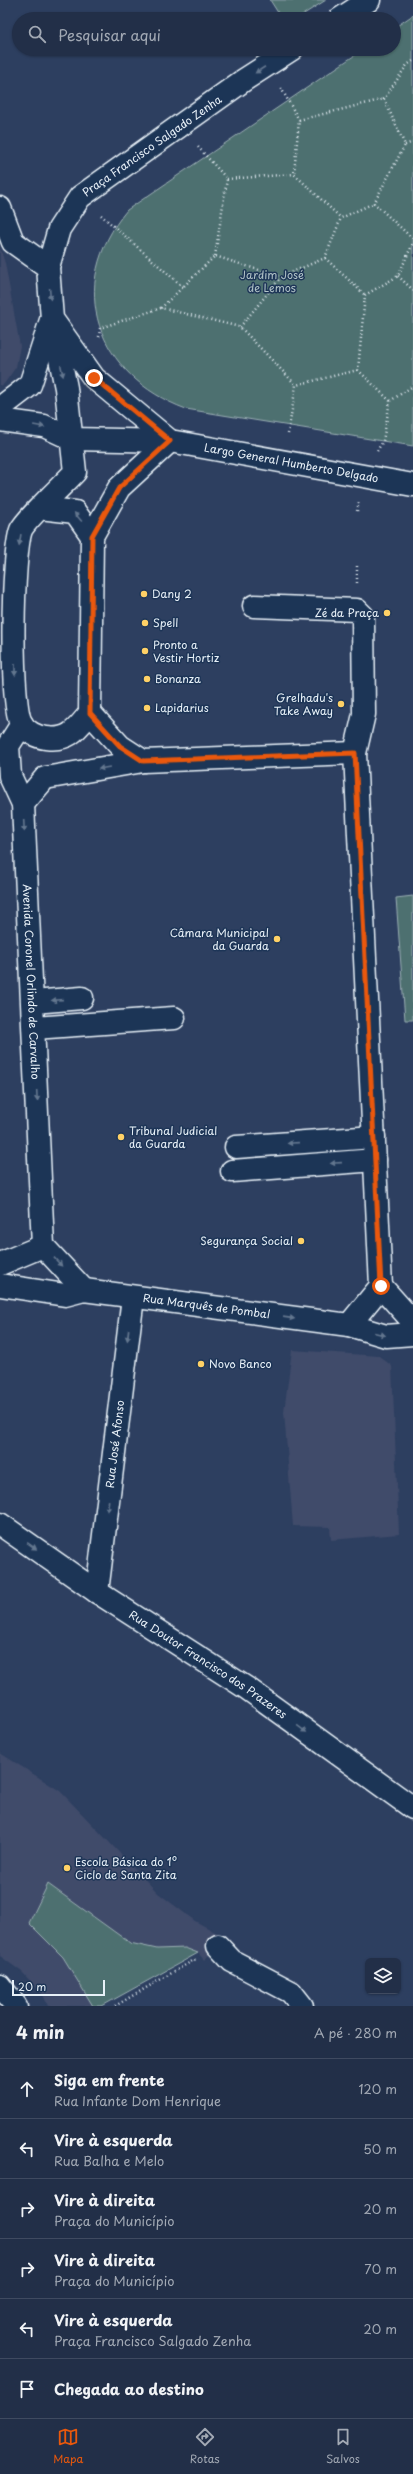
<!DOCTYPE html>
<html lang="pt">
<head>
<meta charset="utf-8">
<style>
  body { margin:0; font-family:"Playpen Sans",sans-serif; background:#2a374f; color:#f1f3f6 }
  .controls { position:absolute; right:12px; bottom:12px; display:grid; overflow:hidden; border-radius:6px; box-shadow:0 1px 3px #0004 }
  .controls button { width:36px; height:36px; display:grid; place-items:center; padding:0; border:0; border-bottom:1px solid #3f4a60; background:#222f48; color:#f1f3f6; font:20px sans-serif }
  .scale { position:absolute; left:12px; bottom:10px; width:93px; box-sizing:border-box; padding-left:4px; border:2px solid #e8f1f8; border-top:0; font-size:11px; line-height:14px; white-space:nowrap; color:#e8f1f8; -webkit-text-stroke:3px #1d3557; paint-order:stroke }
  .stop { position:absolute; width:12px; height:12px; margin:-9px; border:3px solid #ea580c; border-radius:50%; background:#fff }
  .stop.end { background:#ea580c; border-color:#fff; box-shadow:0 1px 4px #0008 }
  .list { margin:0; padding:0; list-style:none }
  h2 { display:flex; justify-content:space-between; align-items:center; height:52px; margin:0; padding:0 16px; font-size:17px }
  h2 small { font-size:13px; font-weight:400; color:#a2a9b4 }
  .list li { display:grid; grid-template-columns:26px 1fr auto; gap:12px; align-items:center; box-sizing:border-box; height:60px; padding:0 16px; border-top:1px solid #3f4a60 }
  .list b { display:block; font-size:15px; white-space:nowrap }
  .list p { margin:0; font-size:13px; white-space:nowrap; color:#a2a9b4 }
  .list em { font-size:13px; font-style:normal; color:#a2a9b4 }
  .icon { flex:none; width:22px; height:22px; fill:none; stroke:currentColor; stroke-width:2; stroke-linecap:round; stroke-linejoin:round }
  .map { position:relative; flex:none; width:413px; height:2006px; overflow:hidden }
  .search { position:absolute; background:#222f48; box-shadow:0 1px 3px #0004; left:12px; right:12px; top:12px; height:44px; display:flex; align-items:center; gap:10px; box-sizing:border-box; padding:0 14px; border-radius:22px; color:#a2a9b4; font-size:15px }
  .sheet { height:412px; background:#222f48 }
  nav { display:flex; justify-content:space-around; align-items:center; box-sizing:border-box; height:56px; border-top:1px solid #3f4a60; background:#222f48; font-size:11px; color:#a2a9b4 }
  nav a { display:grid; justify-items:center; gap:2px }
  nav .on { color:#ea580c }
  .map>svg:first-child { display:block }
  .built { fill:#404b6a }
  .green { fill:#4e6f70; stroke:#9bb0b4 }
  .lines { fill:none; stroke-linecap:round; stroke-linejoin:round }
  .minor-casing { stroke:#e8f1f8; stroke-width:25 }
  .major-casing { stroke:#e8f1f8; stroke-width:25 }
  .path { stroke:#e8f1f8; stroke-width:2.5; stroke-dasharray:1 3; stroke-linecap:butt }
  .minor { stroke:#1d3557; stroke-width:22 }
  .major { stroke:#1d3557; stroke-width:22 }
  .oneway { fill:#64778f }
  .route { stroke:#ea580c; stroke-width:5 }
  .poi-dot { fill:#ffd166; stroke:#1d3557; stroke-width:1.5 }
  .labels { text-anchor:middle; stroke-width:3; stroke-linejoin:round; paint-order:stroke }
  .street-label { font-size:11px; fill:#e8f1f8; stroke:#1d3557 }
  .park-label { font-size:11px; fill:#b2c4c8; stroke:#1d3557 }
  .poi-label { font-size:11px; fill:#e8f1f8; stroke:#1d3557; text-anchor:start }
</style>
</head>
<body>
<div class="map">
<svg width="413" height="2006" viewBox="0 0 413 2006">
  <rect width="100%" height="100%" fill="#2d3f60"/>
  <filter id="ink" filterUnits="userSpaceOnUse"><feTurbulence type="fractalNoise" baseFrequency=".025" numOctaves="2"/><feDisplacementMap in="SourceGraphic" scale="8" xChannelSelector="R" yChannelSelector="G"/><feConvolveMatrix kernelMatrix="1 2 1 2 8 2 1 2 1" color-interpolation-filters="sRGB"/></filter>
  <g filter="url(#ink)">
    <path class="built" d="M0 248 5 263 20 346 16 367 4 384 0 386Z
      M292 1350 379 1356 392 1366 399 1534 331 1540 330 1527 293 1526 284 1412Z
      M0 1753 60 1791 158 1893 195 1921 226 1938 204 1960 198 1953 102 2006H48L43 1995 22 1972 0 1956Z"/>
    <path class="green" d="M270 0H326L296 19H282Z
      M413 15V446L186 409C97 376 64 286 127 210L364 49H394V28Z
      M413 896V1020H405L396 898Z
      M48 1884 130 1943 157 1949 185 1948 198 1953 102 2006H93L63 1957 29 1923Z"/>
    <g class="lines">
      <defs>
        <g id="minor">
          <path d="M0 208 13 242 48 267"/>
          <path d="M0 408 30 385 51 320"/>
          <path d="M0 420 44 426 72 439 170 441"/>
          <path d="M40 508 75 512 92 536 90 713C76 730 69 741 46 738 37 737 26 732 21 723 10 701 12 555 21 530 26 519 65 483 75 472L66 388 52 319"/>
          <path d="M92 536 119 488 170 441"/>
          <path d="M254 606 357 610 363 616 364 714 355 753 381 1286 413 1322"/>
          <path d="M90 713 120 746 143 761"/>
          <path id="s1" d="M22 724 8 746 10 776 23 804 43 1246 84 1290"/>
          <path d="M23 804 45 778 143 761 355 753"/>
          <path d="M33 1002 82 998"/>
          <path d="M34 1028 174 1018"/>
          <path d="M236 1147 374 1137"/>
          <path d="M232 1171 375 1160"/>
          <path d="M0 1264 43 1246"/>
          <path id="s2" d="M0 1285 65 1295 84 1290 349 1325 386 1336 413 1334"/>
          <path d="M349 1325 381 1286"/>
          <path id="s3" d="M0 1524 97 1592 248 1689 413 1808"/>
          <path id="s4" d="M97 1592 133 1297"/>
          <path d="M218 1946 232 1961 291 1992 302 2006"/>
          <path d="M0 1986 16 2006"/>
        </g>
        <g id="major">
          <path d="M340 19 369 0"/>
          <path id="s5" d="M292 49 244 80 80 197 59 229 48 267 52 319 94 378 170 441 413 485"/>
        </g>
      </defs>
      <use href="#minor" class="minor-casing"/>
      <use href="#major" class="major-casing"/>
      <path class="path" d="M413 61 407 65 384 99 405 145 374 203 413 239
        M281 88 299 120 294 174
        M299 120 384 99
        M405 145 413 142
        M198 147 227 179 215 256
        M227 179 294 174 341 218
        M101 215 183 287
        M325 258 365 295
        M398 276 413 290
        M161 308 215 256 281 277 325 258 341 218 374 203
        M240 327 281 277
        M99 337 100 328 161 308 240 327 296 385
        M390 401 413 386
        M288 434 296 385 358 370
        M377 451 383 441 390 401 358 370 365 295 398 276 413 243
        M357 511 359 502
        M357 566V583
        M115 2006 194 1960 195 1961"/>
      <use href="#minor" class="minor"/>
      <use href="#major" class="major"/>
    </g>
    <defs><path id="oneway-solid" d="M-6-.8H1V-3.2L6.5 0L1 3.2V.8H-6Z"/></defs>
    <g class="oneway">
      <use href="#oneway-solid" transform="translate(260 70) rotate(147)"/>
      <use href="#oneway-solid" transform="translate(50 294) rotate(86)"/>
      <use href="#oneway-solid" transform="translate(62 371) rotate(78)"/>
      <use href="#oneway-solid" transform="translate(39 426) rotate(10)"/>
      <use href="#oneway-solid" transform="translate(78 517) rotate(-130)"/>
      <use href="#oneway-solid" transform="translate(20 540) rotate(99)"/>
      <use href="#oneway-solid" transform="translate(15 670) rotate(90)"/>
      <use href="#oneway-solid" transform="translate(104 768) rotate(170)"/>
      <use href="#oneway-solid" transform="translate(24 826) rotate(87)"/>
      <use href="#oneway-solid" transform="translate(57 1000) rotate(176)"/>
      <use href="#oneway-solid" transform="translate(37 1096) rotate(87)"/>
      <use href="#oneway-solid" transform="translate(293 1143) rotate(176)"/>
      <use href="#oneway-solid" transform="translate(336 1163) rotate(176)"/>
      <use href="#oneway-solid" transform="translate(58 1262) rotate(47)"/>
      <use href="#oneway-solid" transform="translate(289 1318) rotate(8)"/>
      <use href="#oneway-solid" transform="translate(380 1334) rotate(15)"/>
      <use href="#oneway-solid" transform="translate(128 1335) rotate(97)"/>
      <use href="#oneway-solid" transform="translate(108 1506) rotate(97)"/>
      <use href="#oneway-solid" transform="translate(32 1546) rotate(35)"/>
      <use href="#oneway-solid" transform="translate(302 1729) rotate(36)"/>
    </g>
  </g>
  <g class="lines" filter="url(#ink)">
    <path class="route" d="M94 378 170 441 119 488 92 536 90 713 120 746 143 761 355 753 381 1286"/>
  </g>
  <g class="poi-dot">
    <circle cx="144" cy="594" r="4"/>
    <circle cx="387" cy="613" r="4"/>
    <circle cx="145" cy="623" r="4"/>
    <circle cx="145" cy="651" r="4"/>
    <circle cx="147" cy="679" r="4"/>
    <circle cx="341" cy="704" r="4"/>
    <circle cx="147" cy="708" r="4"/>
    <circle cx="277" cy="939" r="4"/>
    <circle cx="121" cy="1137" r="4"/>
    <circle cx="301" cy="1241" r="4"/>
    <circle cx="201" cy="1364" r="4"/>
    <circle cx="67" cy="1868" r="4"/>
  </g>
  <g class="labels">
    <g class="street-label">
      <text transform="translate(152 146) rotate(-35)" y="4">Praça Francisco Salgado Zenha</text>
      <text dy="4" stroke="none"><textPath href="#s5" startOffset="683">Largo General Humberto Delgado</textPath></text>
      <text dy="4" stroke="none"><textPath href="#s1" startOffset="265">Avenida Coronel Orlindo de Carvalho</textPath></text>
      <text dy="4" stroke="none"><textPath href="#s2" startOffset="209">Rua Marquês de Pombal</textPath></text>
      <text dy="4" stroke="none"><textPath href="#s4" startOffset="149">Rua José Afonso</textPath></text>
      <text dy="4" stroke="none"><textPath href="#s3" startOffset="251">Rua Doutor Francisco dos Prazeres</textPath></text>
    </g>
    <g class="park-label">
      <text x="272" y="279">Jardim José<tspan x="272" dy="13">de Lemos</tspan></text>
    </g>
    <g class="poi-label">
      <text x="152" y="598">Dany 2</text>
      <text x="379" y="617" text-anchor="end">Zé da Praça</text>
      <text x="153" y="627">Spell</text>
      <text x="153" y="649">Pronto a<tspan x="153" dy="13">Vestir Hortiz</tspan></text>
      <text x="155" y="683">Bonanza</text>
      <text x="333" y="702" text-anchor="end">Grelhadu's<tspan x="333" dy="13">Take Away</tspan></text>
      <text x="155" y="712">Lapidarius</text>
      <text x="269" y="937" text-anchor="end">Câmara Municipal<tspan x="269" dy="13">da Guarda</tspan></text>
      <text x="129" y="1135">Tribunal Judicial<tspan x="129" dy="13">da Guarda</tspan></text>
      <text x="293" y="1245" text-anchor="end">Segurança Social</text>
      <text x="209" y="1368">Novo Banco</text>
      <text x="75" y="1866">Escola Básica do 1º<tspan x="75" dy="13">Ciclo de Santa Zita</tspan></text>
    </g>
  </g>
</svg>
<div class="controls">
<button><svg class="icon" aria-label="layers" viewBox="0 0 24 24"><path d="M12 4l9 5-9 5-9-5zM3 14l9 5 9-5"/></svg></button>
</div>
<div class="scale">20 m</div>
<div class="stop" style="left:381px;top:1286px"></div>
<div class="stop end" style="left:94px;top:378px"></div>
<div class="search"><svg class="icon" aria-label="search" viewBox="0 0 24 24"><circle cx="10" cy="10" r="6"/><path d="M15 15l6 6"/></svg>Pesquisar aqui</div>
</div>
<section class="sheet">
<h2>4 min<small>A pé · 280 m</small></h2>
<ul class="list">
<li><svg class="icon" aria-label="ahead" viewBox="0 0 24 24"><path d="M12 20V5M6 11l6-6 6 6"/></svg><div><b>Siga em frente</b><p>Rua Infante Dom Henrique</p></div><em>120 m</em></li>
<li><svg class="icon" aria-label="left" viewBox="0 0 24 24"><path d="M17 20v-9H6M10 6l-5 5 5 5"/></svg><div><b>Vire à esquerda</b><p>Rua Balha e Melo</p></div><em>50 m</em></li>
<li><svg class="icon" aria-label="right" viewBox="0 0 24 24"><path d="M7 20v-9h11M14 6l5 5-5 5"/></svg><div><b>Vire à direita</b><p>Praça do Município</p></div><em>20 m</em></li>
<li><svg class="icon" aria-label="right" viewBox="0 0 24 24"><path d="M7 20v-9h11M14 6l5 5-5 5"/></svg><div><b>Vire à direita</b><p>Praça do Município</p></div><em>70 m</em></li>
<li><svg class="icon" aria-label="left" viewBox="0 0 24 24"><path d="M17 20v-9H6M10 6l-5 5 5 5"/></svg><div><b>Vire à esquerda</b><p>Praça Francisco Salgado Zenha</p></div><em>20 m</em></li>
<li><svg class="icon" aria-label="arrive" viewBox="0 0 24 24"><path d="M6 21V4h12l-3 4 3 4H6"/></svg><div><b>Chegada ao destino</b></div></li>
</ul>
</section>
<nav>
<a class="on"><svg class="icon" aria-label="map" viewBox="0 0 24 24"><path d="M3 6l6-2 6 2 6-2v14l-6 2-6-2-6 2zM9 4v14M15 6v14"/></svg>Mapa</a>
<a><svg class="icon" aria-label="directions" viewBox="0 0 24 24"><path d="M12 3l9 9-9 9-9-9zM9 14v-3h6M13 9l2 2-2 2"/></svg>Rotas</a>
<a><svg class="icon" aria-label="saved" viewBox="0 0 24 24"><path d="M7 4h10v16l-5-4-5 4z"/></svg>Salvos</a>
</nav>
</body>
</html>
